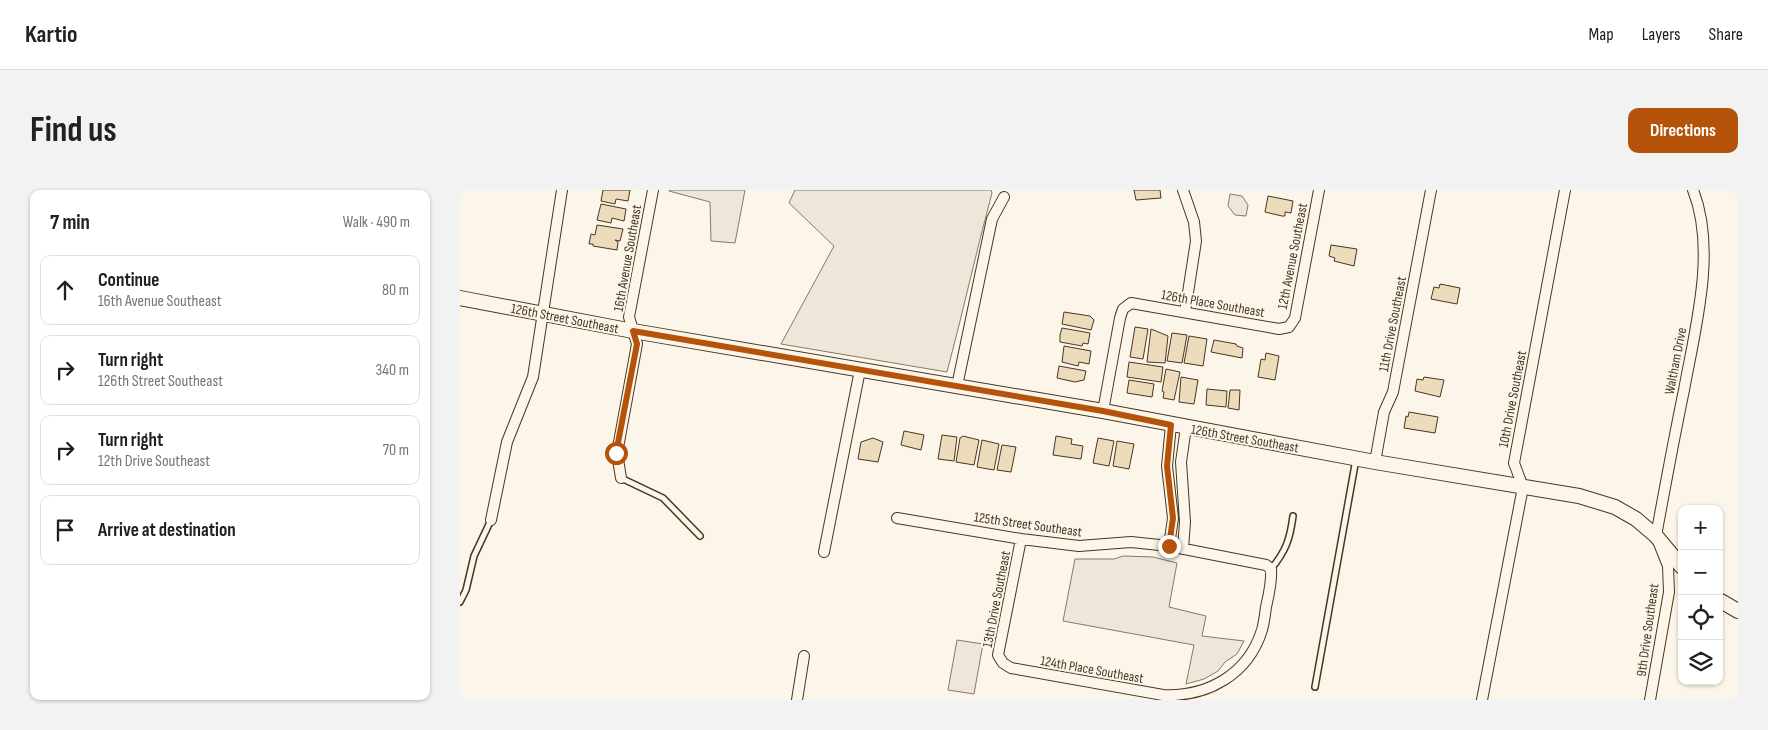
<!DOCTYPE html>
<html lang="en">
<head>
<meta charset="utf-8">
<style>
  body { margin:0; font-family:"Sofia Sans Condensed",sans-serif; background:#f2f2f2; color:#202124 }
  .controls { position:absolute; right:15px; bottom:15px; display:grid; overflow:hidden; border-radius:10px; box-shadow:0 1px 4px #0004 }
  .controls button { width:45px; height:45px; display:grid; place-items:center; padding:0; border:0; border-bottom:1px solid #e0e0e0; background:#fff; color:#202124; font:25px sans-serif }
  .stop { position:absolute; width:15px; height:15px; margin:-11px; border:4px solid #b45309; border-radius:50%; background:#fff }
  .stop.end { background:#b45309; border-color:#fff; box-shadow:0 1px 5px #0008 }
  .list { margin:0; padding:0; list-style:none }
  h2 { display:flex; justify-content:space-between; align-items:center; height:65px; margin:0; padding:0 20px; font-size:21px }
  h2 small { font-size:16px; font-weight:400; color:#757577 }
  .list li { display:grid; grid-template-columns:32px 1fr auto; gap:15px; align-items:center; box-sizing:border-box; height:70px; margin:0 10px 10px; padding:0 10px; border:1px solid #e0e0e0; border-radius:10px }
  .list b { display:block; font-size:19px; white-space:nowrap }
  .list p { margin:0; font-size:16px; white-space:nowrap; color:#757577 }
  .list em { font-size:16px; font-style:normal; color:#757577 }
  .icon { flex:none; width:28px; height:28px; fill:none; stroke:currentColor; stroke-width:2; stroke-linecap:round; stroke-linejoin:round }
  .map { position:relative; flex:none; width:1278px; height:510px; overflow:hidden; border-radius:10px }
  header { display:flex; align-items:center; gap:30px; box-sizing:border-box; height:70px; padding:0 25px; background:#fff; border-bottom:1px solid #e0e0e0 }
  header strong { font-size:24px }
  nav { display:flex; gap:28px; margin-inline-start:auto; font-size:18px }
  .intro { display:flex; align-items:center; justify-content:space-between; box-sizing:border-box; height:120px; padding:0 30px }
  h1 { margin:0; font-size:35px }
  .button { padding:12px 22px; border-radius:10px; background:#b45309; color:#fff; font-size:18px; font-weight:700 }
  main { display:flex; gap:30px; padding:0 30px }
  aside { flex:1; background:#fff; border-radius:10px; box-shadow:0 1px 4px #0004 }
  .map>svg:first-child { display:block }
  .green { fill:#ede6d9; stroke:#887966 }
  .building { fill:#ecdcbc; stroke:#4a3520 }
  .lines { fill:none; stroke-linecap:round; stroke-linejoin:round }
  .lane-casing { stroke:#4a3520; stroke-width:8 }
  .street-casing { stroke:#4a3520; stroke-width:12 }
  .secondary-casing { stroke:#4a3520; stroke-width:16 }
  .lane { stroke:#fbf6e9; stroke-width:5 }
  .street { stroke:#fbf6e9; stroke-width:10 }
  .secondary { stroke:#fbf6e9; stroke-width:14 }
  .route { stroke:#b45309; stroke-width:6 }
  .labels { text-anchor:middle; stroke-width:4; stroke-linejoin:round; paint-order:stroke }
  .street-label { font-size:14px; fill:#4a3520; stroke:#fbf6e9 }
</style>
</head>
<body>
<header>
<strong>Kartio</strong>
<nav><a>Map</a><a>Layers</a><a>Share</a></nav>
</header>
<div class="intro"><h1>Find us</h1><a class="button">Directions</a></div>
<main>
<aside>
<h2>7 min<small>Walk · 490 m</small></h2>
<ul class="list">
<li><svg class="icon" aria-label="ahead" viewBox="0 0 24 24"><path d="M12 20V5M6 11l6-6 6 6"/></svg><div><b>Continue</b><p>16th Avenue Southeast</p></div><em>80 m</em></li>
<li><svg class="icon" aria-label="right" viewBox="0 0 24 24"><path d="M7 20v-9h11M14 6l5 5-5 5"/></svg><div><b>Turn right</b><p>126th Street Southeast</p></div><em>340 m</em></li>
<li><svg class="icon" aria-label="right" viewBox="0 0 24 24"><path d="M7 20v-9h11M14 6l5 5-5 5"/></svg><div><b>Turn right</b><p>12th Drive Southeast</p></div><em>70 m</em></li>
<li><svg class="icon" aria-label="arrive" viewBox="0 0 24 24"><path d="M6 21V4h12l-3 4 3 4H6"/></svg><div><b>Arrive at destination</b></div></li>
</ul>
</aside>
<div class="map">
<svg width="1278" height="510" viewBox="0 0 1278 510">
  <rect width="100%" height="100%" fill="#fbf6e9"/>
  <path class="green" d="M209 0H285L275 53 251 51 250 12 209 1Z
    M335 0H531L532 3C516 62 503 122 487 182L321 154 374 56 329 13Z
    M770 4 782 6 788 15 786 26 775 25 768 16Z
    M663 366 693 367 717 373 709 417 746 426 742 446 784 451 777 464 765 472 758 481 744 489 726 494 734 455 603 431 615 369H654Z
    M497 450 523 454 514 504 488 500Z"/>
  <path class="building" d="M143 0H170L168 11 156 9 155 14 141 11Z
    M674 0H700L701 8 676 10Z
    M808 6 833 11 831 23 825 22V26H822L805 22Z
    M141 14 166 19 164 31 152 28 151 33 137 30Z
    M137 35 163 39 160 51 155 50 158 52 157 60 133 56V54H129L131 44 135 45Z
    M871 55 897 59 894 76 874 71 875 68 869 66Z
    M980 94 1000 98 997 114 971 109 974 97 979 98Z
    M604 122 630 126 634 130 631 140 602 134Z
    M675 137 688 139 683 169 670 167Z
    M602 138 630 143 628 154 623 153 622 156 600 152V145Z
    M691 139 708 146 705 173 687 172Z
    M712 143 727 145 722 173 707 171Z
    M729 146 747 149 743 176 724 173Z
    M754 150 776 154 777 156 783 158 782 168 751 162Z
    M604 156 631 161 629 174 619 172 618 176 602 172Z
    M806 163 819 166 815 190 798 187 801 169 805 170Z
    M669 172 703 177 701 192 667 187Z
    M599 176 626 181 624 190 615 192 597 188Z
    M706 179 720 182 714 210 703 208 704 202 702 201Z
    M721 187 738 190 734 214 719 212Z
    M964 187 984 190 980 207 955 201 957 189 963 190Z
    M669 190 694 194 692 207 667 203Z
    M747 199 767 201 766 217 746 215Z
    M770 200H780L779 220 768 218Z
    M949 222 978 227 975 243 944 238 946 226 948 227Z
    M444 241 464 245 461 260 441 255Z
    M482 245 497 247 494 271 478 269Z
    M503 246 519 250 514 275 496 272 500 248Z
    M596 246 612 249 611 254 623 256 621 269 593 265Z
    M413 248 423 252 418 272 398 269 401 252Z
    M638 248 654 251 649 276 633 273Z
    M522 250 539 254 534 280 517 277Z
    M657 251 674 254 669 279 653 276Z
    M542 255 556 257 551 282 537 280Z"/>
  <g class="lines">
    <defs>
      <path id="lane" d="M161 288 203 308 240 346
        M811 379C826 361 830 349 833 326
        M0 412 6 400 14 366 31 330
        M855 497 896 269"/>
      <path id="street" d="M723 0 734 32 736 51 725 122
        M497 196 532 29 544 7
        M643 221 660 128 663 119 671 113 819 139 829 137 835 128 859 0
        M915 272 924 222 933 202 971 0
        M161 288 157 263 177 154 169 127 193 0
        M437 328 561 349 619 356 671 352 709 356 806 375 811 379C812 392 809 404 806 417 805 425 804 433 802 440 788 485 747 507 703 505L551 478 543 473 538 465 561 349
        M31 330 47 252 73 187 102 0
        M709 356 713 328 707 276 711 235
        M723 359 725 332 721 272 726 237
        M364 362 400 180
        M337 510 344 466
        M1022 510 1063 297 1054 273 1105 0
        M1190 510 1209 402 1208 376 1196 346C1205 297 1214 248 1224 200 1235 139 1257 60 1233 0"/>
      <path id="secondary" d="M0 108 173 141 643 221 915 272 1119 306 1155 317 1176 329 1196 346 1222 377
        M1259 410 1278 421"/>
    </defs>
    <use href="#lane" class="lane-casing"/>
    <use href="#street" class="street-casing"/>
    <use href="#secondary" class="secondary-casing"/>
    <use href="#lane" class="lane"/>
    <use href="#street" class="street"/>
    <use href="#secondary" class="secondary"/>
  </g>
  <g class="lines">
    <path class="route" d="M156 263 177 154 173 141 643 221 711 235 707 276 713 328 709 356"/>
  </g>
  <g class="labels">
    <g class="street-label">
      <text transform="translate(832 66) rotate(-79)" y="5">12th Avenue Southeast</text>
      <text transform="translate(167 68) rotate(-80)" y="5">16th Avenue Southeast</text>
      <text transform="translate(753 113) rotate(10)" y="5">126th Place Southeast</text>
      <text transform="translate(105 128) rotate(11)" y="5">126th Street Southeast</text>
      <text transform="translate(932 134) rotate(-79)" y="5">11th Drive Southeast</text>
      <text transform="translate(1215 171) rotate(-79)" y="5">Waltham Drive</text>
      <text transform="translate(1052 209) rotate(-79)" y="5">10th Drive Southeast</text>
      <text transform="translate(785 248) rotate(10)" y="5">126th Street Southeast</text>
      <text transform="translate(568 334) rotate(8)" y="5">125th Street Southeast</text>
      <text transform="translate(536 409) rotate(-79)" y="5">13th Drive Southeast</text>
      <text transform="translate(1187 440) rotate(-82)" y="5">9th Drive Southeast</text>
      <text transform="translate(632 479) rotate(10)" y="5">124th Place Southeast</text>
    </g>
  </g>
</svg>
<div class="controls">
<button>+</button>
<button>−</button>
<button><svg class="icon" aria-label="locate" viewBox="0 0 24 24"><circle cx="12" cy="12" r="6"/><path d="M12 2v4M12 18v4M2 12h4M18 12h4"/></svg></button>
<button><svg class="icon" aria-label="layers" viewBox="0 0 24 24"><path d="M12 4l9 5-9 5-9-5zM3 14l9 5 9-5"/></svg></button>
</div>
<div class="stop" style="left:156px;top:263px"></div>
<div class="stop end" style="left:709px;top:356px"></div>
</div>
</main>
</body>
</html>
